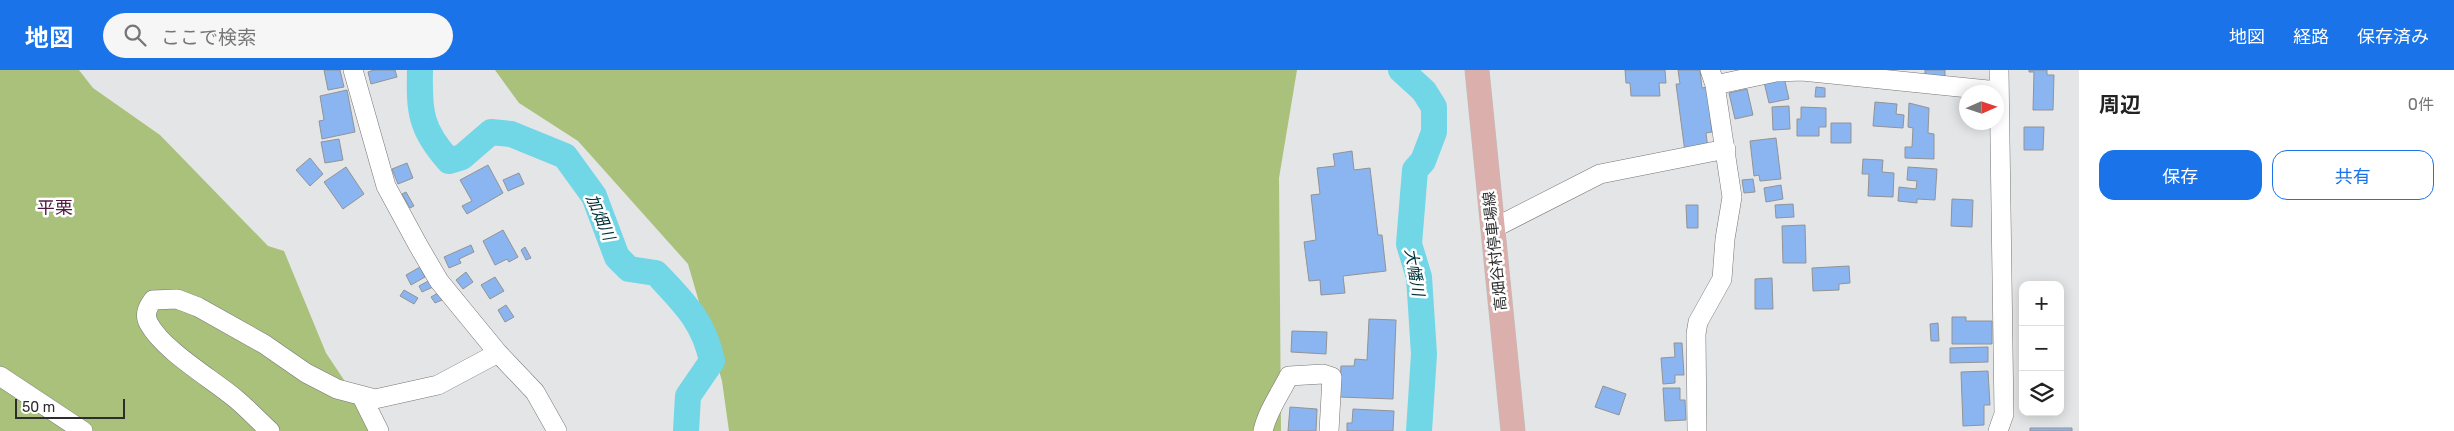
<!DOCTYPE html>
<html lang="ja">
<head>
<meta charset="utf-8">
<style>
  body { margin:0; font-family:Rubik,"Noto Sans JP",sans-serif; background:#f6f6f6; color:#222 }
  .controls { position:absolute; right:15px; bottom:15px; display:grid; overflow:hidden; border-radius:10px; box-shadow:0 2px 12px #0003 }
  .controls button { width:45px; height:45px; display:grid; place-items:center; padding:0; border:0; border-bottom:1px solid #e0e0e0; background:#fff; color:#222; font:25px sans-serif }
  .compass { position:absolute; left:1959px; top:15px; width:45px; height:45px; border-radius:50%; background:#fff; box-shadow:0 2px 12px #0003; rotate:87deg }
  .scale { position:absolute; left:15px; bottom:12px; width:110px; box-sizing:border-box; padding-left:5px; border:2px solid #2d2d2e; border-top:0; font-size:14px; line-height:18px; white-space:nowrap; color:#2d2d2e; -webkit-text-stroke:4px #fff; paint-order:stroke }
  .list { margin:0; padding:0; list-style:none }
  h2 { display:flex; justify-content:space-between; align-items:center; height:65px; margin:0; padding:0 20px; font-size:21px }
  h2 small { font-size:16px; font-weight:400; color:#767676 }
  .actions { display:flex; gap:10px; padding:15px 20px }
  .actions a { flex:1; padding:11px 0; border:1px solid #1a73e8; border-radius:15px; text-align:center; font-size:18px; color:#1a73e8 }
  .actions .main { background:#1a73e8; color:#fff }
  .icon { flex:none; width:28px; height:28px; fill:none; stroke:currentColor; stroke-width:2; stroke-linecap:round; stroke-linejoin:round }
  .map { position:relative; flex:none; width:2079px; height:361px; overflow:hidden }
  header { display:flex; align-items:center; gap:30px; box-sizing:border-box; height:70px; padding:0 25px; background:#1a73e8; color:#fff }
  header strong { font-size:24px }
  nav { display:flex; gap:28px; margin-inline-start:auto; font-size:18px }
  .search { width:350px; height:45px; background:#f6f6f6; display:flex; align-items:center; gap:12px; box-sizing:border-box; padding:0 18px; border-radius:28px; color:#767676; font-size:19px }
  main { display:flex }
  aside { flex:1; background:#fff }
  .map>svg:first-child { display:block }
  .forest { fill:#a9c17b }
  .lines { fill:none; stroke-linecap:round; stroke-linejoin:round }
  .river { stroke:#71d6e6; stroke-width:26 }
  .building { fill:#8ab5f0; stroke:#929395 }
  .minor-casing { stroke:#757677; stroke-width:20 }
  .major-casing { stroke:#c0c0c0; stroke-width:25 }
  .minor { stroke:#fff; stroke-width:19 }
  .major { stroke:#daafac; stroke-width:24 }
  .labels { text-anchor:middle; stroke-width:5; stroke-linejoin:round; paint-order:stroke }
  .street-label { font-size:15px; fill:#2d2d2e; stroke:#fff }
  .water-label { font-size:16px; font-style:italic; fill:#003138; stroke:#fff }
  .quarter-label { font-size:18px; fill:#511842; stroke:#fff }
</style>
</head>
<body>
<header>
<strong>地図</strong>
<div class="search"><svg class="icon" aria-label="search" viewBox="0 0 24 24"><circle cx="10" cy="10" r="6"/><path d="M15 15l6 6"/></svg>ここで検索</div>
<nav><a>地図</a><a>経路</a><a>保存済み</a></nav>
</header>
<main>
<div class="map">
<svg width="2079" height="361" viewBox="0 0 2079 361">
  <rect width="100%" height="100%" fill="#e4e5e6"/>
  <path class="forest" d="M0 0H79L93 18 160 65 268 176 284 181 326 283 378 361H0Z
    M495 0H1297L1279 108 1281 361H729L722 311 688 194 578 71 519 33Z"/>
  <g class="lines">
    <path class="river" d="M420 0C419 41 420 59 449 91L462 87 491 62 511 64 565 86 594 126 617 187 629 199 656 203C683 232 704 251 712 291L688 326 686 361
      M1401 0 1424 21 1434 37V62L1423 91 1415 100 1409 174 1419 207 1424 284 1419 361"/>
  </g>
  <path class="building" d="M324 0H340L344 17 328 20Z
    M374 0H395L397 7 371 14 368 2Z
    M1625 0H1665L1666 13H1659L1660 26H1631L1630 13H1626Z
    M1678 0H1700L1702 18 1707 17 1712 62 1706 63 1708 79 1685 82 1676 14H1680Z
    M1925 0H1945V6H1925Z
    M2029 0H2047V5H2054L2053 40H2033L2034 2H2029Z
    M1784 7 1789 29 1769 33 1764 12Z
    M1816 17 1825 18V27H1815Z
    M1747 19 1753 45 1735 49 1729 23Z
    M347 20 355 62 322 69 319 51 324 50 320 26Z
    M1875 32 1897 34 1896 44 1904 45 1903 58 1873 56Z
    M1909 33 1929 38 1928 63 1934 64V89L1905 88V77H1912L1913 58 1908 57Z
    M1789 36 1790 59 1773 60 1772 37Z
    M1801 37 1826 38V57H1819V66H1797V49H1801Z
    M1831 53H1851V73H1831Z
    M2024 57H2044L2043 80H2024Z
    M1776 68 1781 109 1760 111 1759 105 1754 106 1750 71Z
    M339 69 343 90 325 93 321 72Z
    M1352 81 1354 100 1370 98 1378 165H1382L1386 201 1343 206 1345 223 1321 225 1320 210 1309 211 1304 172 1316 170 1311 125 1320 124 1317 98 1335 96 1333 84Z
    M310 88 323 104 310 116 296 100Z
    M1863 89 1883 90 1882 102 1894 103 1893 127 1868 126 1869 104H1862Z
    M407 93 413 108 398 114 392 99Z
    M488 95 503 123 467 144 462 136 472 131 460 110Z
    M346 97 364 124 343 139 324 112Z
    M1908 97 1937 99 1935 130 1917 129V133L1898 131 1899 117 1916 119 1917 111 1907 110Z
    M519 103 524 114 508 121 503 110Z
    M1753 109 1755 122 1744 123 1742 110Z
    M1781 115 1783 129 1766 132 1764 118Z
    M406 122 414 136 410 138 402 124Z
    M1952 129 1973 130 1972 157 1951 156Z
    M1793 134 1794 147 1776 148 1775 135Z
    M1686 135H1698V158H1687Z
    M1805 155 1806 193H1783L1782 156Z
    M503 160 518 187 509 192 507 189 495 195 483 171Z
    M471 175 474 182 459 189 461 193 449 198 444 187Z
    M525 177 531 188 526 190 521 180Z
    M1849 196 1850 213 1839 214V220L1813 221 1812 198Z
    M420 197 425 207 411 215 406 205Z
    M466 202 473 212 463 219 456 210Z
    M495 207 504 221 490 229 481 215Z
    M1772 208 1773 239H1755V209Z
    M430 210 433 217 422 222 419 216Z
    M404 220 418 228 414 234 400 226Z
    M438 223 442 230 435 233 431 227Z
    M506 235 514 247 505 252 498 240Z
    M1952 247H1966V251H1992V274H1952Z
    M1369 249 1396 250 1393 329 1339 327 1341 296H1354L1355 289 1367 290Z
    M1938 253 1939 271H1931L1930 254Z
    M1292 261 1327 262 1326 284 1291 282Z
    M1674 273H1682L1684 305H1675V313L1663 314 1661 288 1675 287Z
    M1988 277V292L1950 293V278Z
    M1988 301 1990 335H1984V355L1963 356 1961 302Z
    M1603 316 1626 324 1619 345 1595 337Z
    M1663 318H1680V330H1685L1686 350 1665 351Z
    M1290 337 1317 339 1316 361H1288Z
    M1353 339 1394 341 1393 361H1347V353H1352Z
    M2028 342H2051V345H2028Z
    M2030 358H2072V361H2030Z"/>
  <g class="lines">
    <defs>
      <path id="minor" d="M353 0 386 116 418 175 439 211 498 283 535 322 557 361
        M1715 15 1776 2 1802 1 1998 21
        M1492 159 1600 104 1726 79
        M0 306 83 361
        M362 327 379 361
        M270 361C259 351 248 339 236 329 212 309 164 281 149 254 144 245 147 238 153 230L177 229 198 237 264 274 306 303 337 319 375 329 438 315 498 283
        M1263 361C1267 342 1280 324 1289 306L1323 304 1332 307 1329 361
        M1697 361 1696 264 1698 252 1722 209 1725 169 1732 127 1715 15 1710 0
        M1998 361 2004 344 1999 0"/>
      <path id="major" d="M1477 0 1513 361"/>
    </defs>
    <use href="#minor" class="minor-casing"/>
    <use href="#major" class="major-casing"/>
    <use href="#minor" class="minor"/>
    <use href="#major" class="major"/>
  </g>
  <g class="labels">
    <g class="street-label">
      <text transform="translate(1495 181) rotate(-96)" y="5">高畑谷村停車場線</text>
    </g>
    <g class="water-label">
      <text transform="translate(601 147) rotate(67)" y="6">加畑川</text>
      <text transform="translate(1415 202) rotate(80)" y="6">大幡川</text>
    </g>
    <g class="quarter-label">
      <text x="55" y="144">平栗</text>
    </g>
  </g>
</svg>
<div class="controls">
<button>+</button>
<button>−</button>
<button><svg class="icon" aria-label="layers" viewBox="0 0 24 24"><path d="M12 4l9 5-9 5-9-5zM3 14l9 5 9-5"/></svg></button>
</div>
<svg class="compass" viewBox="-18 -18 36 36"><path d="M0-13l5 13h-10z" fill="#e53935"/><path d="M0 13l5-13h-10z" fill="#767676"/></svg>
<div class="scale">50 m</div>
</div>
<aside>
<h2>周辺<small>0件</small></h2>
<ul class="list">
</ul>
<div class="actions"><a class="main">保存</a><a>共有</a></div>
</aside>
</main>
</body>
</html>
